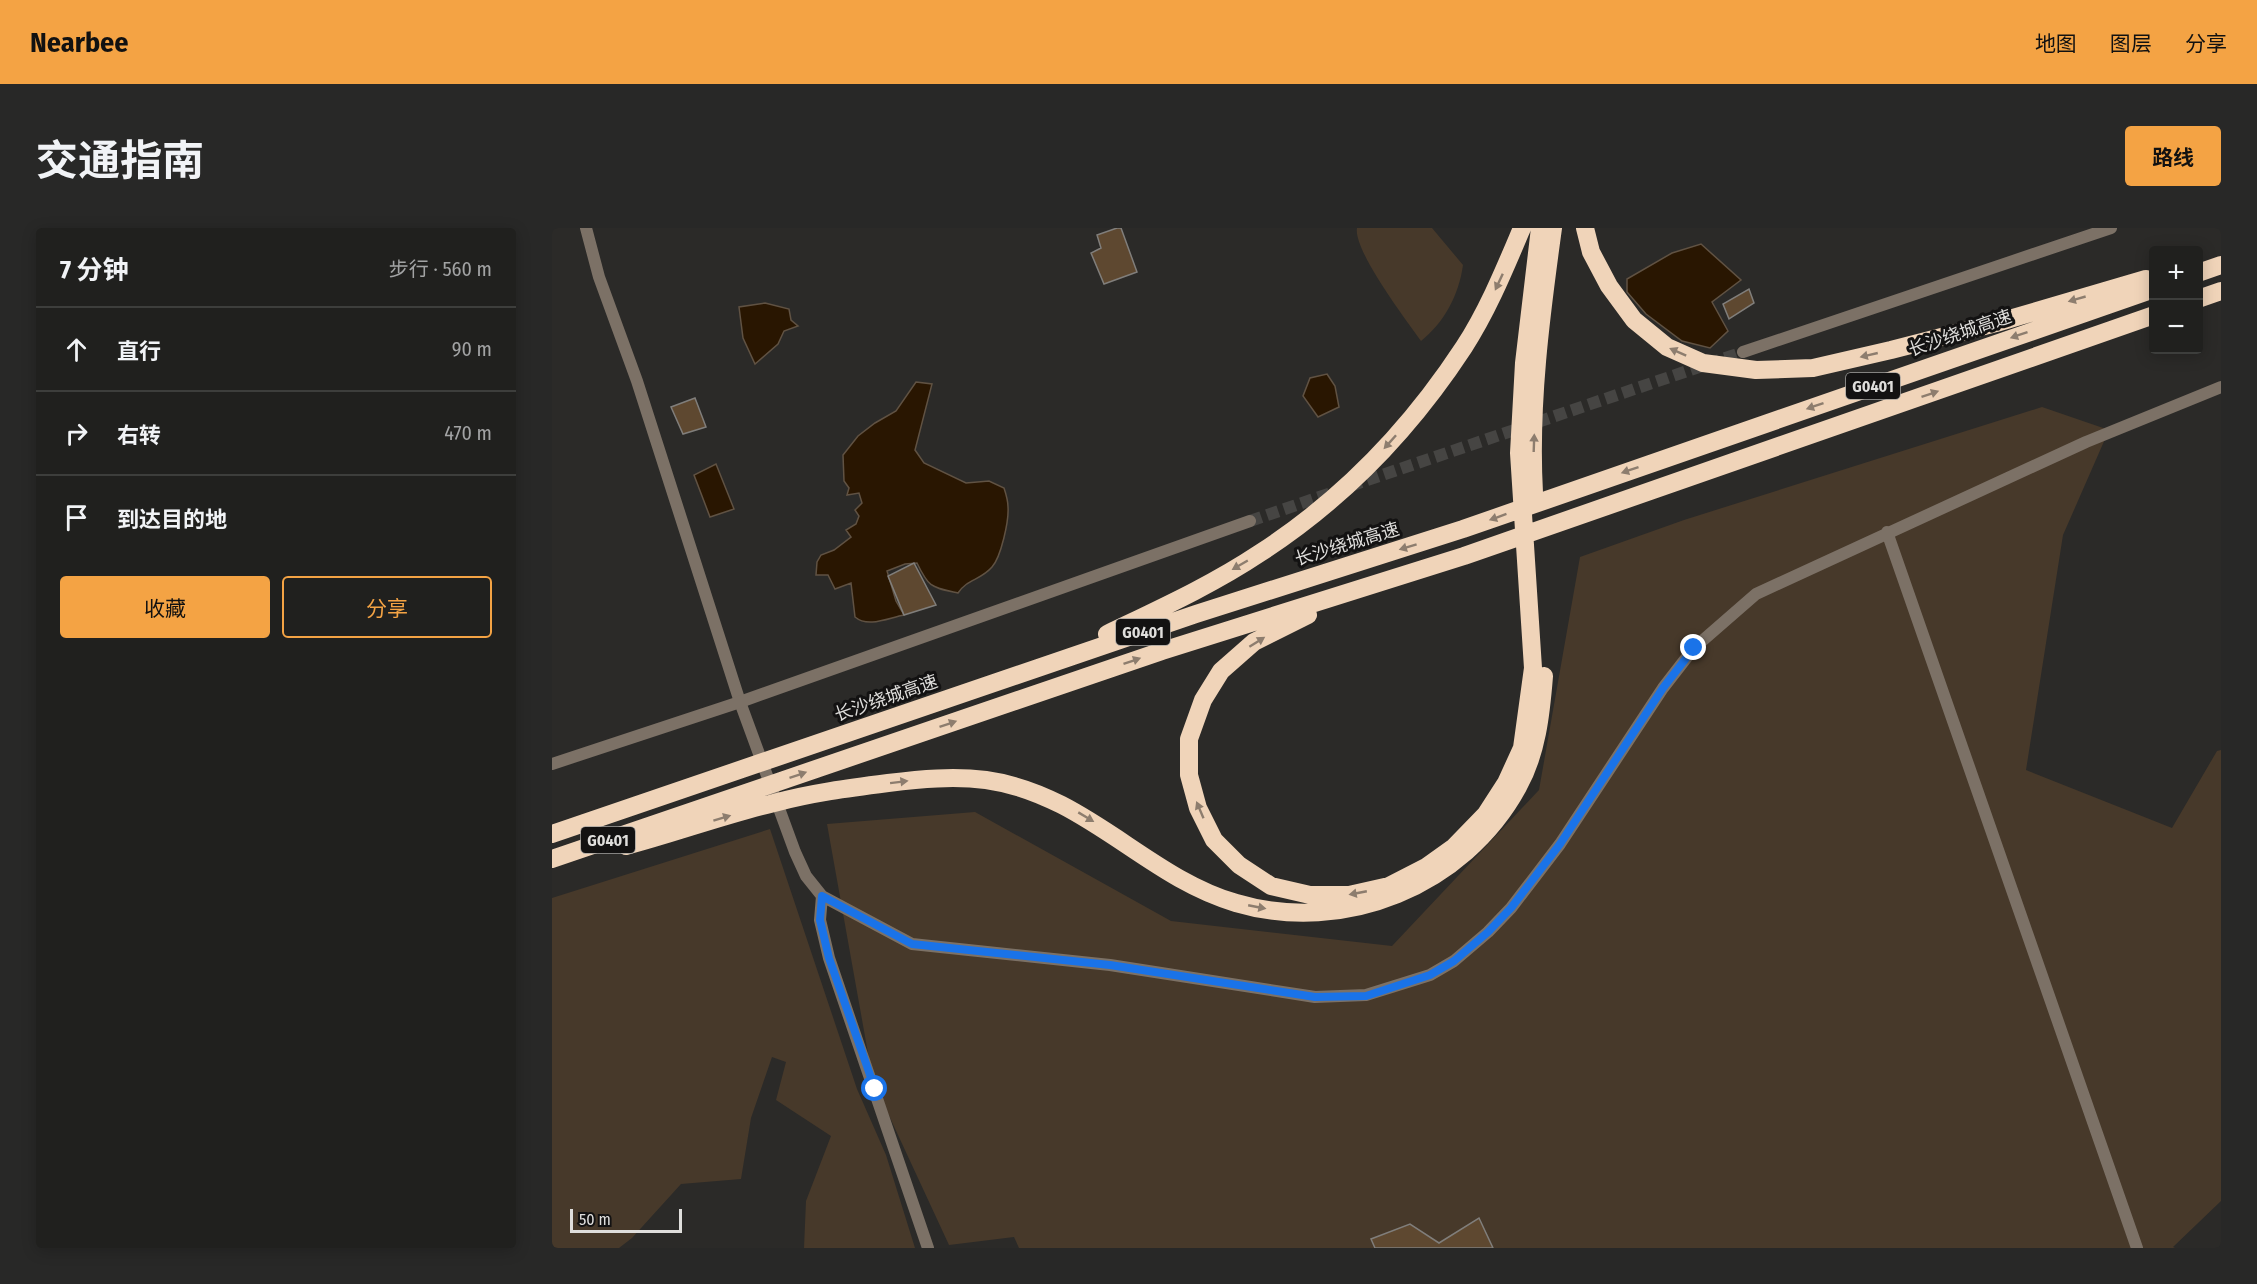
<!DOCTYPE html>
<html lang="zh">
<head>
<meta charset="utf-8">
<style>
  body { margin:0; font-family:"Fira Sans Condensed","Noto Sans SC",sans-serif; background:#282827; color:#f1f3f6 }
  .controls { position:absolute; right:18px; top:18px; display:grid; overflow:hidden; border-radius:6px; box-shadow:0 3px 15px #0003 }
  .controls button { width:54px; height:54px; display:grid; place-items:center; padding:0; border:0; border-bottom:2px solid #3d3e3c; background:#20201e; color:#f1f3f6; font:30px sans-serif }
  .scale { position:absolute; left:18px; bottom:15px; width:112px; box-sizing:border-box; padding-left:6px; border:3px solid #dfdedc; border-top:0; font-size:16px; line-height:21px; white-space:nowrap; color:#dfdedc; -webkit-text-stroke:4px #131212; paint-order:stroke }
  .stop { position:absolute; width:18px; height:18px; margin:-14px; border:4px solid #1a73e8; border-radius:50%; background:#fff }
  .stop.end { background:#1a73e8; border-color:#fff; box-shadow:0 2px 6px #0008 }
  .list { margin:0; padding:0; list-style:none }
  h2 { display:flex; justify-content:space-between; align-items:center; height:78px; margin:0; padding:0 24px; font-size:26px }
  h2 small { font-size:20px; font-weight:400; color:#a2a3a4 }
  .list li { display:grid; grid-template-columns:39px 1fr auto; gap:18px; align-items:center; box-sizing:border-box; height:84px; padding:0 24px; border-top:2px solid #3d3e3c }
  .list b { display:block; font-size:22px; white-space:nowrap }
  .list em { font-size:20px; font-style:normal; color:#a2a3a4 }
  .actions { display:flex; gap:12px; padding:18px 24px }
  .actions a { flex:1; padding:14px 0; border:2px solid #f4a344; border-radius:6px; text-align:center; font-size:21px; color:#f4a344 }
  .actions .main { background:#f4a344; color:#111 }
  .icon { flex:none; width:33px; height:33px; fill:none; stroke:currentColor; stroke-width:2; stroke-linecap:round; stroke-linejoin:round }
  .map { position:relative; flex:none; width:1669px; height:1020px; overflow:hidden; border-radius:6px }
  header { display:flex; align-items:center; gap:36px; box-sizing:border-box; height:84px; padding:0 30px; background:#f4a344; color:#111 }
  header strong { font-size:28px }
  nav { display:flex; gap:33px; margin-inline-start:auto; font-size:21px }
  .intro { display:flex; align-items:center; justify-content:space-between; box-sizing:border-box; height:144px; padding:0 36px }
  h1 { margin:0; font-size:42px }
  .button { padding:15px 27px; border-radius:6px; background:#f4a344; color:#111; font-size:21px; font-weight:700 }
  main { display:flex; gap:36px; padding:0 36px }
  aside { flex:1; background:#20201e; border-radius:6px; box-shadow:0 3px 15px #0003 }
  .map>svg:first-child { display:block }
  .green { fill:#47392a }
  .water { fill:#291601; stroke:#605243; stroke-width:1.5 }
  .building { fill:#5e4830; stroke:#807e7b; stroke-width:1.5 }
  .lines { fill:none; stroke-linecap:round; stroke-linejoin:round }
  .tertiary-tunnel { stroke:#464543; stroke-width:12; stroke-dasharray:12 6; stroke-linecap:butt }
  .minor { stroke:#7c7166; stroke-width:12 }
  .tertiary { stroke:#7c7166; stroke-width:12 }
  .motorway { stroke:#f0d4b9; stroke-width:18 }
  .oneway { fill:#8d7d6e }
  .route { stroke:#1a73e8; stroke-width:8 }
  .labels { text-anchor:middle; stroke-width:6; stroke-linejoin:round; paint-order:stroke }
  .shield { fill:#131212; stroke:#a2a19f; stroke-width:1.5 }
  .shield-label { font-size:16px; font-weight:bold; fill:#dfdedc }
  .street-label { font-size:18px; fill:#dfdedc; stroke:#131212 }
</style>
</head>
<body>
<header>
<strong>Nearbee</strong>
<nav><a>地图</a><a>图层</a><a>分享</a></nav>
</header>
<div class="intro"><h1>交通指南</h1><a class="button">路线</a></div>
<main>
<aside>
<h2>7 分钟<small>步行 · 560 m</small></h2>
<ul class="list">
<li><svg class="icon" aria-label="ahead" viewBox="0 0 24 24"><path d="M12 20V5M6 11l6-6 6 6"/></svg><div><b>直行</b></div><em>90 m</em></li>
<li><svg class="icon" aria-label="right" viewBox="0 0 24 24"><path d="M7 20v-9h11M14 6l5 5-5 5"/></svg><div><b>右转</b></div><em>470 m</em></li>
<li><svg class="icon" aria-label="arrive" viewBox="0 0 24 24"><path d="M6 21V4h12l-3 4 3 4H6"/></svg><div><b>到达目的地</b></div></li>
</ul>
<div class="actions"><a class="main">收藏</a><a>分享</a></div>
</aside>
<div class="map">
<svg width="1669" height="1020" viewBox="0 0 1669 1020">
  <rect width="100%" height="100%" fill="#2b2a28"/>
  <path class="green" d="M805 0H880L911 37C907 67 892 95 869 113 854 92 801 22 805 0Z
    M1490 179 1557 202 1511 307 1474 542 1620 600 1665 523 1669 522V973L1621 1019 1623 1020H467L462 1009 397 1017 321 853 275 596 423 584 619 693 840 718 987 562 1028 329 1132 292Z
    M218 601 305 861 334 927 363 1020H252L254 973 279 908 224 872 234 834 220 829 199 890 189 951 129 956 80 1010 67 1020H0V670Z"/>
  <path class="water" d="M1149 16 1189 52 1160 74 1176 103 1158 120 1130 113 1094 86 1075 64V51L1120 25Z
    M213 75 237 81 239 92 246 98 232 103 226 116 203 136 191 110 187 79Z
    M775 146 783 158 787 179 766 189 751 168 758 150Z
    M364 154 380 156 363 222 372 235 414 255 437 253 452 260C454 266 456 273 456 279 457 293 449 329 440 339 429 352 415 351 406 365 379 359 377 360 365 335L353 336 335 343 344 373 352 387C336 390 316 400 303 389L299 355 283 361 276 347H264L265 334 269 327 282 322 299 309 294 302 304 296 307 288 303 282 310 275 307 265 295 267 297 260 292 253 291 227 306 208 323 195 344 183Z
    M164 236 182 281 158 289 142 247Z"/>
  <path class="building" d="M565 0H569L585 44 552 56 539 25 549 20 545 7Z
    M1197 61 1202 75 1177 91 1171 76Z
    M143 170 154 199 131 206 119 179Z
    M362 335 384 377 352 387 336 348Z
    M927 990 941 1020H823L819 1011 858 996 887 1015Z"/>
  <g class="lines">
    <path class="tertiary-tunnel" d="M798 258 1191 124
      M698 293 782 264"/>
    <path class="minor" d="M34 0 47 49 85 153 188 474 243 624 254 648 270 668 360 716 558 737 763 769 814 767 878 747 902 733 936 704 959 680 1008 616 1111 460 1142 420 1204 366 1534 214 1669 159
      M1335 304 1585 1020
      M270 668 268 692 277 730 376 1020"/>
    <path class="tertiary" d="M1191 124 1559 0
      M0 536 188 474 698 293"/>
    <path class="motorway" d="M1033 0 1039 24 1057 58 1082 92 1115 119 1151 135 1204 142 1261 140 1339 122 1444 95 1594 51
      M1646 45 1669 37
      M1646 71 1669 63
      M982 265C977 177 989 87 1001 0
      M756 387 702 414 669 443 651 472 637 511V547L646 580 662 612 687 637 719 658 758 667H797L837 658 874 639 902 619 934 586 954 555 970 520 981 440 967 225 972 135 988 0
      M555 406C607 381 660 357 708 325 790 272 859 200 912 119 936 82 953 40 970 0
      M0 606 644 386 911 301 1602 61
      M74 618C123 605 172 587 222 575 259 565 297 560 336 555 369 551 401 548 434 552 534 566 594 649 684 675 792 707 912 658 966 559 985 525 989 486 992 448
      M0 631 610 423 912 328 1602 87"/>
  </g>
  <defs><path id="oneway-solid" d="M-6-.8H1V-3.2L6.5 0L1 3.2V.8H-6Z" transform="scale(1.5)"/></defs>
  <g class="oneway">
    <use href="#oneway-solid" transform="translate(947 54) rotate(115)"/>
    <use href="#oneway-solid" transform="translate(1525 71) rotate(164)"/>
    <use href="#oneway-solid" transform="translate(1467 107) rotate(161)"/>
    <use href="#oneway-solid" transform="translate(1126 124) rotate(-156)"/>
    <use href="#oneway-solid" transform="translate(1317 127) rotate(167)"/>
    <use href="#oneway-solid" transform="translate(1378 166) rotate(-19)"/>
    <use href="#oneway-solid" transform="translate(1263 178) rotate(161)"/>
    <use href="#oneway-solid" transform="translate(838 214) rotate(132)"/>
    <use href="#oneway-solid" transform="translate(982 215) rotate(-88)"/>
    <use href="#oneway-solid" transform="translate(1078 242) rotate(161)"/>
    <use href="#oneway-solid" transform="translate(946 289) rotate(160)"/>
    <use href="#oneway-solid" transform="translate(856 319) rotate(163)"/>
    <use href="#oneway-solid" transform="translate(688 337) rotate(150)"/>
    <use href="#oneway-solid" transform="translate(705 414) rotate(-32)"/>
    <use href="#oneway-solid" transform="translate(580 433) rotate(-19)"/>
    <use href="#oneway-solid" transform="translate(396 496) rotate(-19)"/>
    <use href="#oneway-solid" transform="translate(246 547) rotate(-19)"/>
    <use href="#oneway-solid" transform="translate(347 554) rotate(-7)"/>
    <use href="#oneway-solid" transform="translate(648 582) rotate(-113)"/>
    <use href="#oneway-solid" transform="translate(534 589) rotate(31)"/>
    <use href="#oneway-solid" transform="translate(170 590) rotate(-17)"/>
    <use href="#oneway-solid" transform="translate(806 665) rotate(169)"/>
    <use href="#oneway-solid" transform="translate(705 679) rotate(11)"/>
  </g>
  <g class="lines">
    <path class="route" d="M323 861 277 730 268 692 270 668 360 716 558 737 763 769 814 768 878 747 902 733 936 704 959 680 1008 616 1111 460 1142 420"/>
  </g>
  <g class="labels">
    <g class="shield">
      <rect x="1294" y="145" width="54" height="26" rx="4.5"/>
      <rect x="564" y="391" width="54" height="26" rx="4.5"/>
      <rect x="29" y="599" width="54" height="26" rx="4.5"/>
    </g>
    <g class="shield-label">
      <text x="1321" y="164">G0401</text>
      <text x="591" y="410">G0401</text>
      <text x="56" y="618">G0401</text>
    </g>
    <g class="street-label">
      <text transform="translate(1408 105) rotate(-19)" y="6">长沙绕城高速</text>
      <text transform="translate(795 316) rotate(-17)" y="6">长沙绕城高速</text>
      <text transform="translate(334 470) rotate(-19)" y="6">长沙绕城高速</text>
    </g>
  </g>
</svg>
<div class="controls">
<button>+</button>
<button>−</button>
</div>
<div class="scale">50 m</div>
<div class="stop" style="left:323px;top:861px"></div>
<div class="stop end" style="left:1142px;top:420px"></div>
</div>
</main>
</body>
</html>
